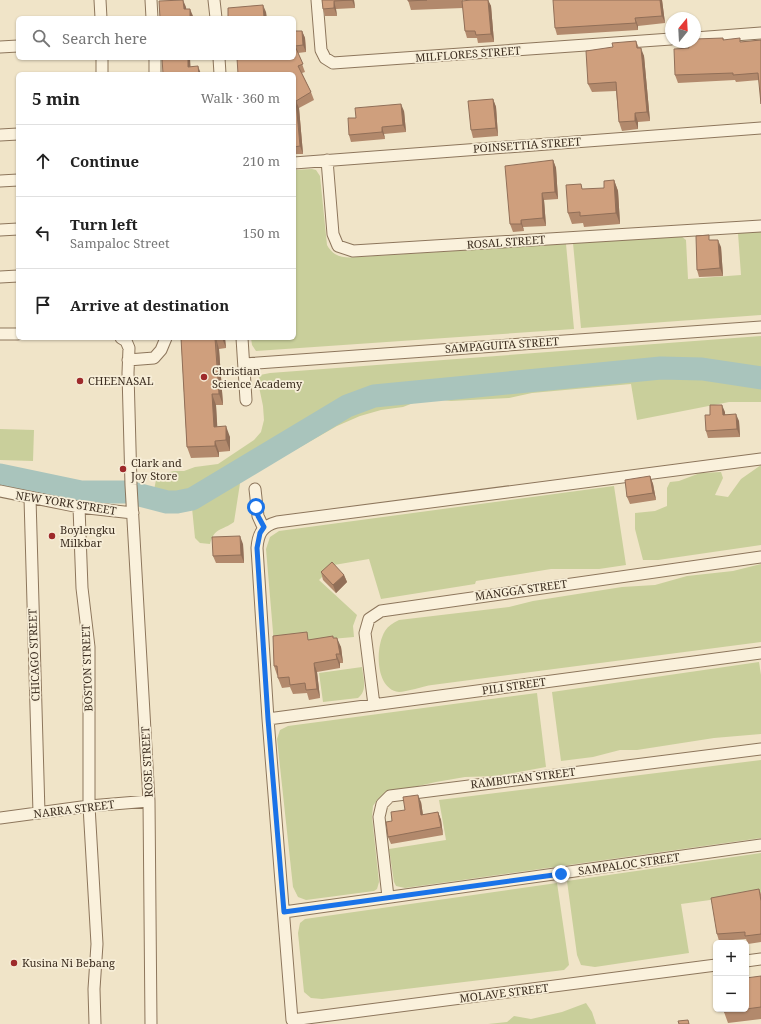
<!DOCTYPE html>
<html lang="en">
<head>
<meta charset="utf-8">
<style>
  body { margin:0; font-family:"Noto Serif",serif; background:#f6f6f6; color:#222 }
  .controls { position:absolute; right:12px; bottom:12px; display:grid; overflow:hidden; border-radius:6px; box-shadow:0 1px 3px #0004 }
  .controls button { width:36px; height:36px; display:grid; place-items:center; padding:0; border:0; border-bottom:1px solid #e0e0e0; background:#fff; color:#222; font:20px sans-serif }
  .compass { position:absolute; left:665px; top:12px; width:36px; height:36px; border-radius:50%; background:#fff; box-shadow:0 1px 3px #0004; rotate:18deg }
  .stop { position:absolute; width:12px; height:12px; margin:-9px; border:3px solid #1a73e8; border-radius:50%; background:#fff }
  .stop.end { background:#1a73e8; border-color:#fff; box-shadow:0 1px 4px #0008 }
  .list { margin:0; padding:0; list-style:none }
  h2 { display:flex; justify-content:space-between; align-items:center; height:52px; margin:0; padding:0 16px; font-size:17px }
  h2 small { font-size:13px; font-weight:400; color:#767676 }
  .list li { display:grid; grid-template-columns:26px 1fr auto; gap:12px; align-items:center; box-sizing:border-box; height:72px; padding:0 16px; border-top:1px solid #e0e0e0 }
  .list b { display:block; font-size:15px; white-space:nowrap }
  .list p { margin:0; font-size:13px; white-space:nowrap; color:#767676 }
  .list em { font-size:13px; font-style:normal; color:#767676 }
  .icon { flex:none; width:22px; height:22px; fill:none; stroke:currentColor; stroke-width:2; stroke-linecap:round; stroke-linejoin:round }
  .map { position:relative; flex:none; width:761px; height:1024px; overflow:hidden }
  .search { position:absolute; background:#fff; box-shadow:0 1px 3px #0004; left:16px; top:16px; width:280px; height:44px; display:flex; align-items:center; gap:10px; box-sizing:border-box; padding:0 14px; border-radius:6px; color:#767676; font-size:15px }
  .panel { position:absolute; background:#fff; box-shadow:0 1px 3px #0004; left:16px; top:72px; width:280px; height:268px; border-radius:6px }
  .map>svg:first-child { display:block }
  .green { fill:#c9cf9b }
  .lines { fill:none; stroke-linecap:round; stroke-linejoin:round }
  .river { stroke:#a9c4bc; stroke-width:23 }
  .minor-casing { stroke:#8d765c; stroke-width:13 }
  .minor { stroke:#faf1dc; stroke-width:11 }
  .wall { fill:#b2896c }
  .shaded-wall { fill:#916f58 }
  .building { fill:#cf9f7d; stroke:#916f58 }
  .route { stroke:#1a73e8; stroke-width:5 }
  .poi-dot { fill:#9e2a2b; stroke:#f7eed8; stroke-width:1.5 }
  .labels { text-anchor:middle; stroke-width:3.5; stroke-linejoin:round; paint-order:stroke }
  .street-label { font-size:11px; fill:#3d2e20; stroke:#f7eed8 }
  .poi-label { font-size:11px; fill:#3d2e20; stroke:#f7eed8; text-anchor:start }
</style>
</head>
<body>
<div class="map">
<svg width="761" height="1024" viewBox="0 0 761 1024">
  <rect width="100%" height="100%" fill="#f0e4c8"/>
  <path class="green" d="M312 169 316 170 320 176 327 245C334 258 345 258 358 257L566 244 574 329 256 351 252 345 251 338H294V170Z
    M761 231V315L581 328 573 243 681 236 686 240 688 279 741 275 738 233Z
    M761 336V402H729L637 420 631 384 532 393 509 398 451 401 426 398 403 407 381 410 360 416 337 426 295 450 241 477 234 522C222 531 214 527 210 544L200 543 195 538 192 508 161 503 154 490 157 475 174 471H184L195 467 218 464 254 440 261 432 264 420 263 406 258 382 260 375 270 373Z
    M0 429 34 430 33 461 0 460Z
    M761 465V545L658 560H643L635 529V513L655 511 667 506V488L670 482 679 481 700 473 721 472 723 478 715 495 728 497 741 479Z
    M614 486 626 565 599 569H551L476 581 475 584 381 599 369 559 334 565 319 580 357 615 353 626 354 637 274 644 266 549 270 537 279 531Z
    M761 564V642L432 685C424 686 406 692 399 692 375 689 375 647 385 631 388 626 393 623 399 620L509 607 533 601 622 587 655 585 687 576 733 571Z
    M759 662 761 675V734L714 738 637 750H620L593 757 561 761 552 692Z
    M362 667C363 677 368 691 358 698L323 702 319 673Z
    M537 693 546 767 497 776 465 777 436 782 387 793 377 800 373 806 372 817 379 882 377 889 374 891 306 900 298 897 293 887 277 739 280 730 288 726Z
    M761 760V838L405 888 396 886 394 882 389 849 446 840 439 800Z
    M761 853V893L681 904 689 953 595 967 581 965 577 955 567 881Z
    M557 883 569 965 564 970 322 999 311 998 304 992 298 933 300 923 305 919Z
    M586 1003 592 1012 596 1024H488L507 1022 514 1016 531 1019 562 1012Z"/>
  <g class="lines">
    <path class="river" d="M0 475 81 492H128L167 502H177L192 499 347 406 374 396 661 368 702 369 761 378"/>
    <defs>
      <path id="minor" d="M100 0 101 18
        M151 0 152 18
        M214 0 216 18
        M317 0 321 50 325 58 333 63 671 39
        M695 38 761 33
        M0 47 18 46
        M102 58V74
        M155 58V74
        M219 58 220 74
        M0 135 18 134
        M327 160 333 234 338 246 353 251 761 226
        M294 163 761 128
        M0 181 18 180
        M0 230 18 229
        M0 277 18 276
        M0 334H18
        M121 338 126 341 129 348 128 373 131 485 149 801 151 1024
        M242 338 246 400
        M128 360 154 358 161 350 166 338
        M244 364 761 327
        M255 489 258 516 263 527
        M0 491 79 507 133 513
        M30 498 39 813
        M79 507 82 588 89 647V806L97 944 94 989 95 1024
        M374 705 365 633 369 619 381 611 761 557
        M268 719 761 653
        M0 818 89 806 149 801
        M388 897 379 817 382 804 390 796 761 749
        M284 912 761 845
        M746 961 761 959
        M716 965 292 1020 268 719 257 548C258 534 262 526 277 522L761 459"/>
    </defs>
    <use href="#minor" class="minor-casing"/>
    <use href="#minor" class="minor"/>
  </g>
  <path class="wall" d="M322 0H354L355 8 336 9 337 16H325L323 9Z
    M408 0H463V1L488 0 491 6 494 42 478 43 477 38H467L465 31 463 8 411 10Z
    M558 0H662L665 23 638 26V30L557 35 555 28Z
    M294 31H302L305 38 306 52 298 53 305 72 302 73 311 92 314 100 299 108 303 154H294Z
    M723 38 724 40 741 42 761 40 759 80 736 82 735 80 678 83 675 75 689 48Z
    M636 41 639 48 644 56 650 121 638 122V129L622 131 619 122 616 91 592 92 588 84 613 47Z
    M493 99 496 107 498 136 473 138 471 130Z
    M404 111 406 132 384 134 385 139 351 142 349 135 356 118Z
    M553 160 556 168 558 199 544 200 546 226 523 227 524 231 513 232 510 224Z
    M614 180 618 191 620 224 584 227 583 223 572 224 568 213 604 188Z
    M721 247 723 276 699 277 697 270Z
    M181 338H225L226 348 219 349 223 405H216L217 427 230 437V451L219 452V457L191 458 187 447Z
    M725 412V414L739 421 740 437 708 438 706 431 710 415Z
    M650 476 653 484 656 500 630 504 627 497Z
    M243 544 244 563H216L213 556Z
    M321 572 344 575 347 582 336 593 323 580Z
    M333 638 341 647 343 663H340V668L317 672 320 698 309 700 307 693 293 694 290 687 282 688 278 678V675H277L274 666 310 640Z
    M421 802 423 815 438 812 441 820 443 835 391 844 388 837 392 821 405 810Z
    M759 889 761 894V942L748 944 746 939 719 941 717 934Z
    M761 976V1019L728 1023 724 1012Z"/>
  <path class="shaded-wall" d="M183 0 186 7 187 17 184 9Z
    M352 0H354L355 8Z
    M488 0 491 6 494 42 491 34Z
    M660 0H662L665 23 662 16Z
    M334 1 336 9 337 16 334 8Z
    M263 5 266 12 267 18H264Z
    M190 9 193 16V18H190Z
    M635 18 638 26V30L636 23Z
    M302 31 305 38 306 52 303 45Z
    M641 48 644 56 650 121 647 112Z
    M188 58H190L191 74 188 67Z
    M198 66 201 74H199Z
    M493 99 496 107 498 136 496 128Z
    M296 101 299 108 303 154 300 146Z
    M401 104 404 111 406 132 403 125Z
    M635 113 638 122V129L635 121Z
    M382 127 384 134 385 139 382 132Z
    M553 160 556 168 558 199 555 192Z
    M614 180 618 191 620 224 616 213Z
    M542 193 544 200 546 226 543 218Z
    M521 220 523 227 524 231 521 224Z
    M718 240 721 247 723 276 720 268Z
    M216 338 219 349 223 405 219 394Z
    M222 338H225L226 348Z
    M212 394 216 405 218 438 214 427Z
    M722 405 725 412V422L723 415Z
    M736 414 739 421 740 437 737 429Z
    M226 426 230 437V451L226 440Z
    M215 441 219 452V457L215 446Z
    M650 476 653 484 656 500 653 493Z
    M240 536 243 544 244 563 241 555Z
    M344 575 347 582 336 593 333 585Z
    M337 638 341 647 343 663 340 654Z
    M336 654 340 663V668L337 659Z
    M314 663 317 672 320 698 317 689Z
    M418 795 421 802 424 822 421 815Z
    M438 812 441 820 443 835 441 827Z"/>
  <path class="building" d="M183 0 184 9H190V18H160L159 1Z
    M322 0H352L334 1V8L323 9Z
    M408 0H427L408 1Z
    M471 0H488L491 34 476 35 475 31H465L462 1Z
    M553 0H660L662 16 635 18 636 23 555 28Z
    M263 5 264 18H228V8Z
    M294 31H302L303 45 295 46 303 64 298 66 311 92 296 101 300 146 294 147V74H238L237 58H294Z
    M723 38V40L740 38V42L761 40V104L758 73 733 75V73L675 75 674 49 689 48 688 42H695V39Z
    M636 41 637 48H641L647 112 635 113V121L619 122 616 82 588 84 586 51 613 47 612 43Z
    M162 58H188V67L198 66 199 74H163Z
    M493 99 496 128 471 130 468 101Z
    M401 104 403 125 382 127V132L349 135 348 118H356L355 108Z
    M553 160 555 192 542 193 543 218 521 220V224H510L505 166Z
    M614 180 616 213 580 216V212L568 213 566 185 581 184 582 189 604 188V181Z
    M709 235V240H718L720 268 697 270 696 236Z
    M181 338H215L219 394H212L214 427 226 426V440L215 441V446L187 447Z
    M710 405H722L723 415 736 414 737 429 706 431 705 415H710Z
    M650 476 653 493 627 497 625 480Z
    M240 536 241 555 213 556 212 537Z
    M332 562 344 575 333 585 321 572Z
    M307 632 308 640 333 636V638H337L340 654H336L337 659 314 663 317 689 306 690 305 683 290 685 289 677 278 678 277 666H274L273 636Z
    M418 795 421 815 438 812 441 827 388 837 386 822 392 821 391 812 405 810 403 797Z
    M759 889 761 901V934L745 936V932L717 934 711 898Z
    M761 976V1007L746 1009V978Z
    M723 1009H746L724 1012Z
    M688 1020 689 1024H679L678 1021Z"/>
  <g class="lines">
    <path class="route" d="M256 507 258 516 264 527 260 533 257 548 268 719 284 912 561 874"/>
  </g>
  <g class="poi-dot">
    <circle cx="204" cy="377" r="4"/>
    <circle cx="80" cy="381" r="4"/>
    <circle cx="123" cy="469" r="4"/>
    <circle cx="52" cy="536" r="4"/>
    <circle cx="14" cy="963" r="4"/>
  </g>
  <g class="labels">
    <g class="street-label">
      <text transform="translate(468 54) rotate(-4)" y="4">MILFLORES STREET</text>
      <text transform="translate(527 145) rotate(-4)" y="4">POINSETTIA STREET</text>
      <text transform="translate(506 242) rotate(-4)" y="4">ROSAL STREET</text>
      <text transform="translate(502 345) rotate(-4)" y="4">SAMPAGUITA STREET</text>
      <text transform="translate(66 503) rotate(9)" y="4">NEW YORK STREET</text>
      <text transform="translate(521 590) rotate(-8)" y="4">MANGGA STREET</text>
      <text transform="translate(34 655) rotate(-92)" y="4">CHICAGO STREET</text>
      <text transform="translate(87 668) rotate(-92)" y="4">BOSTON STREET</text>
      <text transform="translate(514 686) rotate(-8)" y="4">PILI STREET</text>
      <text transform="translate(147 762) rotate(-93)" y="4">ROSE STREET</text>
      <text transform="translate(523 778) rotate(-7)" y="4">RAMBUTAN STREET</text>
      <text transform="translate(74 809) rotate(-7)" y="4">NARRA STREET</text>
      <text transform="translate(629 864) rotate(-8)" y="4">SAMPALOC STREET</text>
      <text transform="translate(504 993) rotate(-7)" y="4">MOLAVE STREET</text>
    </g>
    <g class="poi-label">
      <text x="212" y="375">Christian<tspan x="212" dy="13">Science Academy</tspan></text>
      <text x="88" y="385">CHEENASAL</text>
      <text x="131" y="467">Clark and<tspan x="131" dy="13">Joy Store</tspan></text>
      <text x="60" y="534">Boylengku<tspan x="60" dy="13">Milkbar</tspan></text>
      <text x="22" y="967">Kusina Ni Bebang</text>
    </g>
  </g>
</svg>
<div class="controls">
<button>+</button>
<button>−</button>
</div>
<svg class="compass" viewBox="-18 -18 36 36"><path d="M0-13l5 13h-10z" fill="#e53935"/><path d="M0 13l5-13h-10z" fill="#767676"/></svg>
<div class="stop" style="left:256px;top:507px"></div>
<div class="stop end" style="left:561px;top:874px"></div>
<div class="search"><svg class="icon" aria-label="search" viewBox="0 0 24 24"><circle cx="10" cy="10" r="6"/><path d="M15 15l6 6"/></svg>Search here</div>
<section class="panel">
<h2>5 min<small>Walk · 360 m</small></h2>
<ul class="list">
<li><svg class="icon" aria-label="ahead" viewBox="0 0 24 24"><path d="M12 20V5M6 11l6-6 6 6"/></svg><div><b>Continue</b></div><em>210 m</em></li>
<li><svg class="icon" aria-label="left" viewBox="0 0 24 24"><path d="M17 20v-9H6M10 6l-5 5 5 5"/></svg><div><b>Turn left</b><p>Sampaloc Street</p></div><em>150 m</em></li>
<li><svg class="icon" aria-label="arrive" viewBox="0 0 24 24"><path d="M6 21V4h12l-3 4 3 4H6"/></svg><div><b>Arrive at destination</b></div></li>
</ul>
</section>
</div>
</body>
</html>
